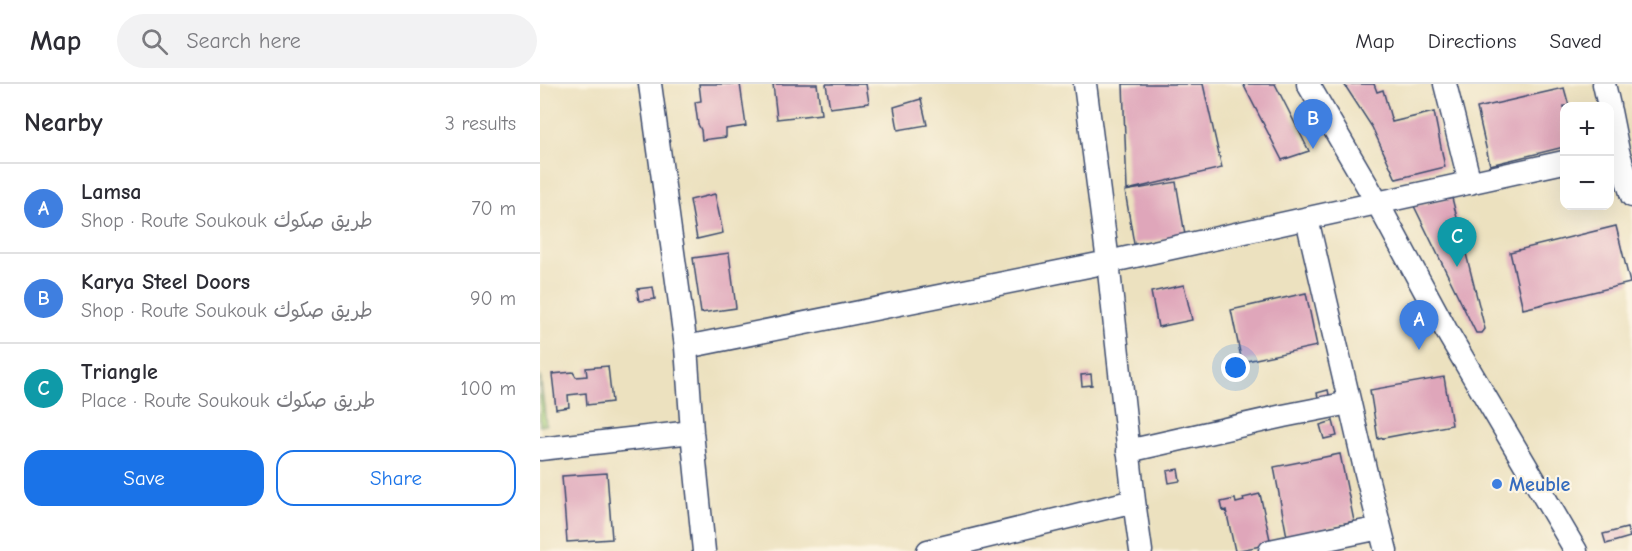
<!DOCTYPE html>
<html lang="en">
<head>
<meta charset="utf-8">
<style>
  body { margin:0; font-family:"Comic Neue","Playpen Sans Arabic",sans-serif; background:#f2f2f3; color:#2b2b33 }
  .controls { position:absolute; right:18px; top:18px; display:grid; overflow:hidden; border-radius:12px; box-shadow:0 6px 24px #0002 }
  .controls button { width:54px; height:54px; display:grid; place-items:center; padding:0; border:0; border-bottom:2px solid #e1e1e2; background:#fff; color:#2b2b33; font:30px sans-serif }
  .you { position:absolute; left:696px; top:284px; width:21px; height:21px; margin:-15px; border:4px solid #fff; border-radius:50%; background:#1a73e8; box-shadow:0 0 0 9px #1a73e833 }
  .badge { display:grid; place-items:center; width:39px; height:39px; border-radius:50%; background:#1a73e8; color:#fff; font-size:20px; font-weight:700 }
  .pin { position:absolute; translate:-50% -50px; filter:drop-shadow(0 2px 3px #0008) }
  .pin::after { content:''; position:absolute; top:32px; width:21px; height:18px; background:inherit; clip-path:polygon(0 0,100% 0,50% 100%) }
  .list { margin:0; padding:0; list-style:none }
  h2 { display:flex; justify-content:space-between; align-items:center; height:78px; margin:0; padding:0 24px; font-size:26px }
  h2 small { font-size:20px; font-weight:400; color:#7c7c81 }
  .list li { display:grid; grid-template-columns:39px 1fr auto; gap:18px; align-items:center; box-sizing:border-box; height:90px; padding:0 24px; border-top:2px solid #e1e1e2 }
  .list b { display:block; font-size:22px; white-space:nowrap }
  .list p { margin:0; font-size:20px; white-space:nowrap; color:#7c7c81 }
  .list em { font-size:20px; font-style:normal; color:#7c7c81 }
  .actions { display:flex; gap:12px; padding:18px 24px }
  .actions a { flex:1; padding:14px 0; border:2px solid #1a73e8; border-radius:18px; text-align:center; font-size:21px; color:#1a73e8 }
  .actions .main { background:#1a73e8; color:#fff }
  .icon { flex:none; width:33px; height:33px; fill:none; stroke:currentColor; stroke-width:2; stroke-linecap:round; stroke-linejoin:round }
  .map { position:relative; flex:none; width:1092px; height:467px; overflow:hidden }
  header { display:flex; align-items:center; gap:36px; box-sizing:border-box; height:84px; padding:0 30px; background:#fff; border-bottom:2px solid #e1e1e2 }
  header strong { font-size:28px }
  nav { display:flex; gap:33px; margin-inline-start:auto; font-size:21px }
  .search { width:420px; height:54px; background:#f2f2f3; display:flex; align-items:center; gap:15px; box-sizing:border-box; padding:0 21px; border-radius:33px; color:#7c7c81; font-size:22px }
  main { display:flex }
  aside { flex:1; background:#fff }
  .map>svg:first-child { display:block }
  .green { fill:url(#green-dots); stroke:#64816e; stroke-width:1.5 }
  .building { fill:#dfa6ba }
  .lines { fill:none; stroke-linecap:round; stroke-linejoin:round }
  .minor-casing { stroke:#3a4a6d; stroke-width:25 }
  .minor { stroke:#fff; stroke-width:22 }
  .shop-dot { fill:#3f7fe0; stroke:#fcf5e5; stroke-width:2 }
  .labels { text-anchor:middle; stroke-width:4.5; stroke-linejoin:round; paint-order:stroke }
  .shop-label { font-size:20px; font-weight:bold; fill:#366cbe; stroke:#fcf5e5; text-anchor:start }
</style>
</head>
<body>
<header>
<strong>Map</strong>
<div class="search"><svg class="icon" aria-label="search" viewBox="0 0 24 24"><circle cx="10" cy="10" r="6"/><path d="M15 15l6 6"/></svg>Search here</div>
<nav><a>Map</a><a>Directions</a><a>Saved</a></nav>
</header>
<main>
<aside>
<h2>Nearby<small>3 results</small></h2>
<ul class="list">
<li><span class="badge" style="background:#3f7fe0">A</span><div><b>Lamsa</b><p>Shop · Route Soukouk طريق صكوك</p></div><em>70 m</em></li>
<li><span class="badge" style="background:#3f7fe0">B</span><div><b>Karya Steel Doors</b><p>Shop · Route Soukouk طريق صكوك</p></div><em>90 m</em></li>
<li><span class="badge" style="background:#0f9aa8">C</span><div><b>Triangle</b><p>Place · Route Soukouk طريق صكوك</p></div><em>100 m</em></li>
</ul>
<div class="actions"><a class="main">Save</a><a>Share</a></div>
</aside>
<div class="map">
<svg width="1092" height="467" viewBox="0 0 1092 467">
  <defs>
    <pattern id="green-dots" width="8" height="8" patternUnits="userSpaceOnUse" patternTransform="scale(1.5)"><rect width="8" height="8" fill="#acd37e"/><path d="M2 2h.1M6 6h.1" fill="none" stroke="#93b56f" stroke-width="1.8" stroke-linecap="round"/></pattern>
  </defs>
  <rect width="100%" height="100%" fill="#fcf5e5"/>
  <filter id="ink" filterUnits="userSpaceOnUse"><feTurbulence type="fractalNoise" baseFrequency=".0167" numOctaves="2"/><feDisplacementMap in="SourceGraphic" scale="12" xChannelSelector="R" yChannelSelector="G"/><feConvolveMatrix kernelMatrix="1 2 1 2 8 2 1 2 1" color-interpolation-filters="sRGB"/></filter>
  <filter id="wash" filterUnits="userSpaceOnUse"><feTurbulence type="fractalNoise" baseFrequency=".008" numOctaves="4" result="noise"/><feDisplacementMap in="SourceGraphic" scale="24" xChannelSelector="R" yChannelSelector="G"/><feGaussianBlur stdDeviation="1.35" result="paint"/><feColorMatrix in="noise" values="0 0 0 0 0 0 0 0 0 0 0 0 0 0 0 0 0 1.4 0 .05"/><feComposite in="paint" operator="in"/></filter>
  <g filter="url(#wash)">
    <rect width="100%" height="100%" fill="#ece1bf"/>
    <path class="green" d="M0 291 6 341 0 342Z"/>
    <g id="blocks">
      <path class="building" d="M159 0H200L206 42 186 45V53L162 56 161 46 158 40 155 18 161 17Z
        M233 0H277L281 30 237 35Z
        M286 0H326L329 19 290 24Z
        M583 0H663L682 84 587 106Z
        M703 0H735L769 67 742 76Z
        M804 0H834L837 8 843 6 852 38 894 28 905 83 856 95 832 43Z
        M1024 4 1029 22H1024V63L950 81 937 24Z
        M381 15 387 41 358 46 354 23Z
        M636 98 645 151 594 160 585 107Z
        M175 110 183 149 157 155 150 116Z
        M912 114 945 245 942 249H936L874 122Z
        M1076 142 1090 199 983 225 970 168Z
        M189 169 196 224 161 229 153 174Z
        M644 201 652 236 618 243 611 208Z
        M113 203 115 215 99 217 97 205Z
        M766 209 777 262 702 278 691 226Z
        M68 282 72 318 47 321 46 309 28 311 29 323 16 325 12 290 33 288 36 293 47 292 46 284Z
        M551 290 552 301 542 302 541 291Z
        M904 293 912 341 838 355 830 306Z
        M788 306 790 315 779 318 777 309Z
        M793 337 797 352 784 355 780 341Z
        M800 370 814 437 747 453 734 383Z
        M638 385 640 397 629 399 627 387Z
        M67 389 72 455 27 458 22 392Z
        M720 410 731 460 695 467 686 426 683 427 681 418 695 415 696 419 704 417 703 414Z
        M1087 444 1090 453 1066 460 1063 450Z"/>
    </g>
  </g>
  <g filter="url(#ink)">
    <use href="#blocks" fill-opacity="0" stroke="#3a4a6d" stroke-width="1.5"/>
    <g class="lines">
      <defs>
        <path id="minor" d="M110 0 146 263 152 348 164 467
          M545 0 568 178 594 417 601 467
          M768 0 838 120 906 246 1036 467
          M905 0 930 99
          M1064 0 1069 22
          M1070 27 1078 67 1092 112
          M767 135 826 389 846 467
          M146 263 568 178 1024 78
          M0 365 152 348
          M588 367 743 332 809 319
          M388 467 594 417
          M730 467 840 444"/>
      </defs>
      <use href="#minor" class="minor-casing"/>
      <use href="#minor" class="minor"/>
    </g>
  </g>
  <circle class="shop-dot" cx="957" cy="400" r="6"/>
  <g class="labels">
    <g class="shop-label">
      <text x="969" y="407">Meuble</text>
    </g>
  </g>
</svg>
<div class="controls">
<button>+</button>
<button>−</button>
</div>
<div class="you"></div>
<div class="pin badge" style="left:879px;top:266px;background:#3f7fe0">A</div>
<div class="pin badge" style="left:773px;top:65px;background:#3f7fe0">B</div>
<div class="pin badge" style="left:917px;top:183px;background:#0f9aa8">C</div>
</div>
</main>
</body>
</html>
